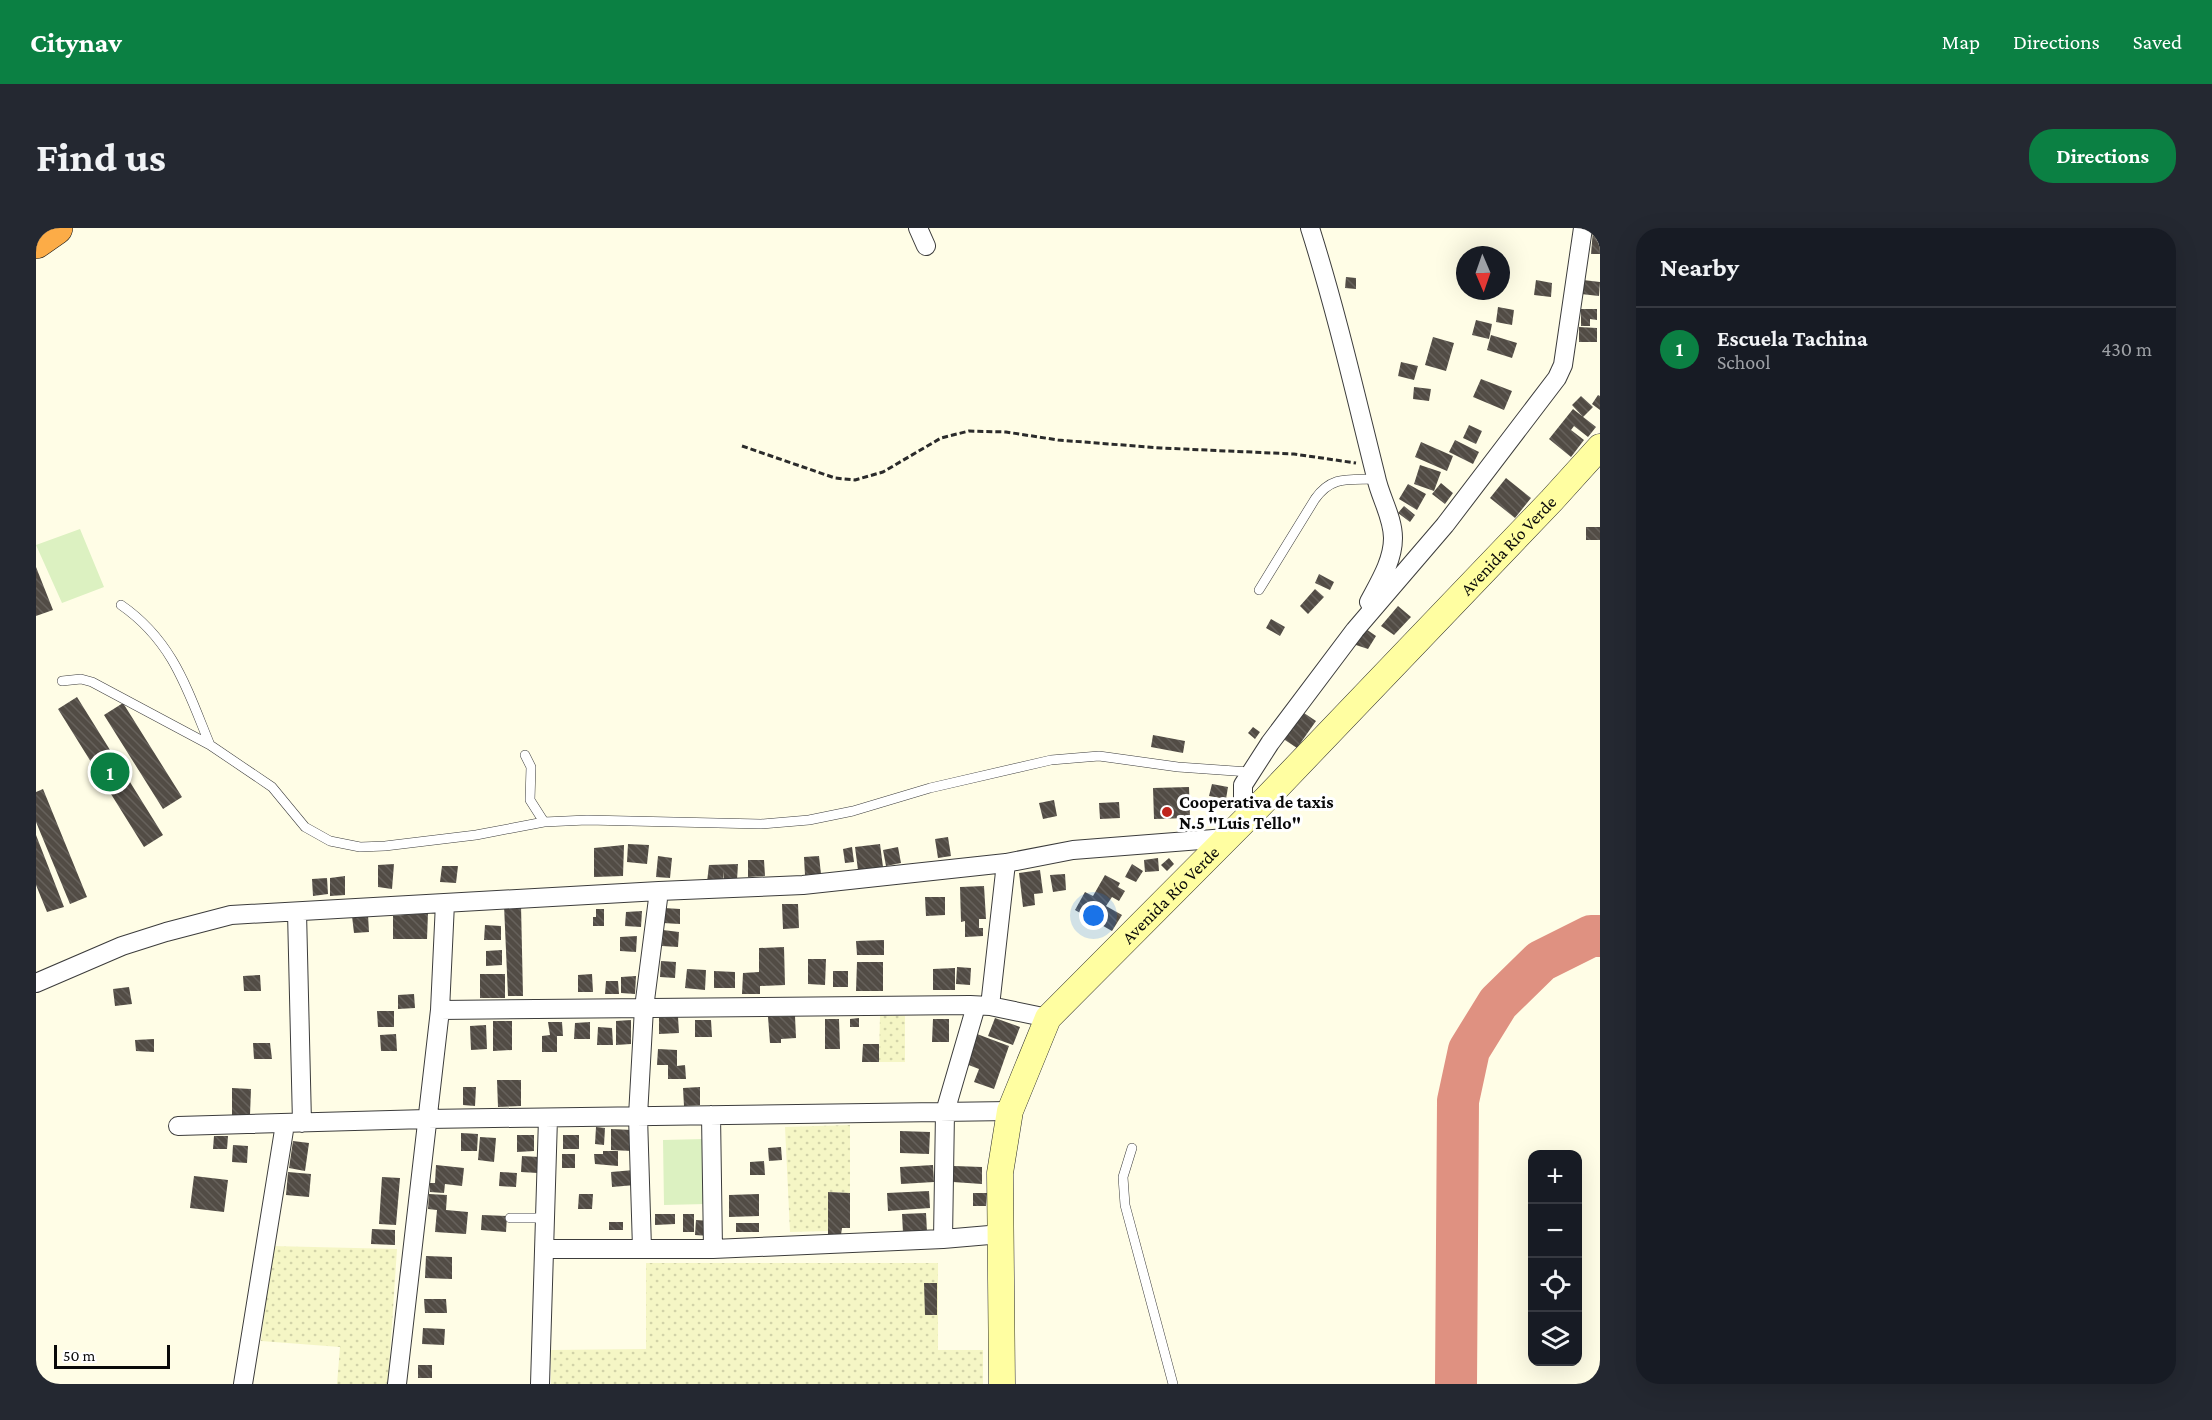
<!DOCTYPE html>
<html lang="en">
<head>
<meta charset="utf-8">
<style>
  body { margin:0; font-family:"Crimson Pro",serif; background:#242831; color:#f1f3f6 }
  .controls { position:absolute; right:18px; bottom:18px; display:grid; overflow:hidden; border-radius:12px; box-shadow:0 6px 24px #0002 }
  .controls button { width:54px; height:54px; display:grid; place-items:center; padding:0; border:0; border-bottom:2px solid #363941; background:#171b24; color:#f1f3f6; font:30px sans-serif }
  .compass { position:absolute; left:1420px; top:18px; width:54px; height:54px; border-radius:50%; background:#171b24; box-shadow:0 6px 24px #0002; rotate:178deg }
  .scale { position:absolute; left:18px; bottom:15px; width:116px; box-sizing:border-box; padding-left:6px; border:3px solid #090909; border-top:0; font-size:16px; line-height:21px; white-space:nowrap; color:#090909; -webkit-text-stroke:4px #fff; paint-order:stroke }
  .you { position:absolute; left:1058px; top:688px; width:21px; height:21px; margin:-15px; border:4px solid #fff; border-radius:50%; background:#1a73e8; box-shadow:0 0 0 9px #1a73e833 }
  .badge { display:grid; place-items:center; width:39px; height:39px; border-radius:50%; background:#0b8043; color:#fff; font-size:20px; font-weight:700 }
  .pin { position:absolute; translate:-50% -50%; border:3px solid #fff; box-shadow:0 2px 6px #0006 }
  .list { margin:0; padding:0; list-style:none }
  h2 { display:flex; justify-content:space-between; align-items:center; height:78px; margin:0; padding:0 24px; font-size:26px }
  h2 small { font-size:20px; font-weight:400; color:#9ea1a6 }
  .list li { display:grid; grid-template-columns:39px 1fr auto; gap:18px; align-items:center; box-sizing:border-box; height:84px; padding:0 24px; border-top:2px solid #363941 }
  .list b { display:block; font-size:22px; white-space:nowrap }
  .list p { margin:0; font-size:20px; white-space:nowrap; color:#9ea1a6 }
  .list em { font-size:20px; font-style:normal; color:#9ea1a6 }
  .icon { flex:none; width:33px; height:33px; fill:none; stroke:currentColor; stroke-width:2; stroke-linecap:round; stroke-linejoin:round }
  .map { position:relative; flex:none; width:1564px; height:1156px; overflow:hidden; border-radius:24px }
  header { display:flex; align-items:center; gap:36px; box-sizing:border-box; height:84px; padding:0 30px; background:#0b8043; color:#fff }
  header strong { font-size:28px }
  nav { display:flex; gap:33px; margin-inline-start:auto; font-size:21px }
  .intro { display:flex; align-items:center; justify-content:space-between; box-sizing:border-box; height:144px; padding:0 36px }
  h1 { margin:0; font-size:42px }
  .button { padding:15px 27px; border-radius:24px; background:#0b8043; color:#fff; font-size:21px; font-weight:700 }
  main { display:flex; gap:36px; padding:0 36px }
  aside { flex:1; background:#171b24; border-radius:24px; box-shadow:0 6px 24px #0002 }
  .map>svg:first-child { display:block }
  .farmland { fill:url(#farmland-dots) }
  .pitch { fill:#dcf1c1 }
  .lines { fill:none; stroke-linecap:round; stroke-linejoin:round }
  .taxiway { stroke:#df9181; stroke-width:42 }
  .building { fill:url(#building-back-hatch) }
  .lane-casing { stroke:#3c3c3c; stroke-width:10 }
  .street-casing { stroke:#3c3c3c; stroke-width:20 }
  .secondary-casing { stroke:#2b2b2b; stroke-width:27 }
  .highway-casing { stroke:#1a1a1a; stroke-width:34 }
  .path { stroke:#2b2b2b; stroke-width:3; stroke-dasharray:6 3; stroke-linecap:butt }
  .lane { stroke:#fff; stroke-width:9 }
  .street { stroke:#fff; stroke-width:18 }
  .secondary { stroke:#fffea1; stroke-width:26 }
  .highway { stroke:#fcac47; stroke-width:33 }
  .poi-dot { fill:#bf251c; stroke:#fff; stroke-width:2 }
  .labels { text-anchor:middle; stroke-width:6; stroke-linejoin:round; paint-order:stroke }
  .street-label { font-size:18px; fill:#090909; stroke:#fff }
  .poi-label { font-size:18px; font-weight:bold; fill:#090909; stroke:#fff; text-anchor:start }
</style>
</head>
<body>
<header>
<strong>Citynav</strong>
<nav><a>Map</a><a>Directions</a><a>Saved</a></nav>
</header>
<div class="intro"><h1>Find us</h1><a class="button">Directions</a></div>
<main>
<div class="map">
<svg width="1564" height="1156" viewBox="0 0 1564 1156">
  <defs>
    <pattern id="farmland-dots" width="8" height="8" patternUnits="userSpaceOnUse" patternTransform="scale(1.5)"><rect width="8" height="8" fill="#f5f6c5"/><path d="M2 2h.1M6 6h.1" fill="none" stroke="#d1d2a8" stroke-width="1.8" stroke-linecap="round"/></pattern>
    <pattern id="building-back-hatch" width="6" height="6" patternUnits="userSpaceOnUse" patternTransform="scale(1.5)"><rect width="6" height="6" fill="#524c45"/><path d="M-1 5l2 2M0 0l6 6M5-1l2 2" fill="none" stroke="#66615b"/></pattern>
  </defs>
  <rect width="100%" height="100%" fill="#fffde6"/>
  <path class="farmland" d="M844 788H869V834H843Z
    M814 897V965L792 964V1003L754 1004 749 899Z
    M236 1018 361 1021 352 1156H301L304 1119 225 1113Z
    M610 1035H902V1122H947V1156H515V1122L610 1121Z"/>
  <path class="pitch" d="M44 301 68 359 26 375 0 317Z
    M669 911 670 976 628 977 627 912Z"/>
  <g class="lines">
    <path class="taxiway" d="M1420 1156 1422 873 1433 822 1462 775 1505 733 1555 708H1564"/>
  </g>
  <path class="building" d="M1557 2 1564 3V26H1555Z
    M1310 49 1320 50V61L1309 60Z
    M1500 52 1516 55 1515 69 1498 67Z
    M1547 52 1564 54 1563 68 1545 66Z
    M1462 79 1478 82 1476 97 1460 94Z
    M1545 81H1561V92L1554 91V98H1545Z
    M1440 92 1456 96 1453 111 1436 107Z
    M1543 99 1561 100V114H1543Z
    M1455 107 1481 115 1476 130 1451 122Z
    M1397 109 1418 115 1410 143 1389 137Z
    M1365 134 1382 138 1378 152 1362 148Z
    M1445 151 1476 163 1468 182 1437 169Z
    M1378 159 1395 161 1393 173 1377 171Z
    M1562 167 1564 168V182L1556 176Z
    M1545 168 1557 179 1547 189 1536 177Z
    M1537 181 1560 199 1552 209 1538 198 1535 202 1548 212 1535 229 1513 211Z
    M1433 197 1446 203 1440 216 1427 210Z
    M1419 212 1443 224 1437 236 1413 224Z
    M1385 214 1417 228 1411 243 1379 229Z
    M1384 237 1405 244 1398 263 1378 256Z
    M1470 250 1495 270 1479 290 1454 270Z
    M1405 255 1417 265 1409 276 1396 266Z
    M1372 256 1390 266 1381 282 1363 271Z
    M1368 278 1379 287 1374 294 1362 285Z
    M1550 299H1564V312H1550Z
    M0 339 17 382 0 388Z
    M1283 346 1298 354 1294 362 1279 355Z
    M1279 361 1288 369 1272 386 1264 378Z
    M1362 378 1375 389 1358 407 1345 398Z
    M1235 391 1249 399 1244 408 1230 400Z
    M1327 399 1340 408 1332 421 1317 416Z
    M41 469 127 607 108 619 22 481Z
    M87 475 146 569 127 581 68 487Z
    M1265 483 1280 493 1261 520 1246 510Z
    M1217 499 1224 504 1219 511 1212 505Z
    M1117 507 1149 513 1147 525 1115 519Z
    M1176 556 1192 559 1190 571 1173 568Z
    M1153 559 1154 590 1118 591 1117 560Z
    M7 561 51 669 34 676 0 594V564Z
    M1018 572 1021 588 1007 591 1003 575Z
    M1083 574 1084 590 1064 591 1063 575Z
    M0 607 28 679 11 684 0 657Z
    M912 609 915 628 902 630 899 611Z
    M592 616 613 617 611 636 591 634Z
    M844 616 847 639 822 642 819 619Z
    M588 617 587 648 558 649V620Z
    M816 619 818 634 809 635 807 621Z
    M862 619 865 635 850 638 847 622Z
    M622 628 636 630 634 650 620 649Z
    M783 628 785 646 769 647 768 629Z
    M1122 630 1123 643 1109 644 1108 632Z
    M1133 630 1138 636 1131 643 1125 637Z
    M712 632H728L729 648 712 649Z
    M358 636 356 661 342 659V637Z
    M702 636 701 652 688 651V643L687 655 671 654 673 637Z
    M1096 636 1107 643 1100 654 1089 649Z
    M406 638H422L420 655 404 654Z
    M1004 642 1007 665 998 666 999 677 987 679 983 645Z
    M1029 646 1030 662 1017 664 1014 647Z
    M1069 647 1084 655 1082 659 1089 663 1083 673 1076 669 1070 678 1086 687 1076 703 1039 682 1049 664 1057 668Z
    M309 648V667L294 668V650Z
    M291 650 292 666 277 668 276 651Z
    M948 658 950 691H943V700H947V708L929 709V693L925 694 924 659Z
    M889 669H909V687L890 688Z
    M746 676H762L763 700 747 701Z
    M468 677H485L487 768H472Z
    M628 680 644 681V696L627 695Z
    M560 681H568V698H557V689H560Z
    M606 683 605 699 589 698 590 684Z
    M392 685 391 711H357V688Z
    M332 687 333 704 318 705 316 688Z
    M449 697 465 698V712H448Z
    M627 702 643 704 642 719 626 718Z
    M601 708 600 724 584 723V709Z
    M848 712V727H821L820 713Z
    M748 719 749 757 724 758V766H706L707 745 723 744V720Z
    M466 722V737L450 738V723Z
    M772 731H790L789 757 772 756Z
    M625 733 640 734 639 750 624 749Z
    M821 734H847V763H820Z
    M921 739 935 740 934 757 920 756Z
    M919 740V762H897V741Z
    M651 741 670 742 669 762 649 760Z
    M678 743 699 744V760H678Z
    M797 743H812V759H797Z
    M444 746H469V770H444Z
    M556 746 557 764H542V747Z
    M224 747 225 763H208L207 748Z
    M600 748 599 766 585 765V749Z
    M570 753H582L583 766H569Z
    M93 759 96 776 79 778 77 761Z
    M378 766 379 780 362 781V767Z
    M341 783H358V799H342Z
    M759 788 760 810 745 811V815H734L732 789Z
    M642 789 643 805 623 806V790Z
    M823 790V799H814V791Z
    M959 790 984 799 977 817 952 808Z
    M789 791H803L804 821H789Z
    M897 791H913V814H896Z
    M595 792V816L580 817V793Z
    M659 792H675L676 809H659Z
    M457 793H476V822L457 823Z
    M512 794H526L527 808H521V824H506V808L514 807Z
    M554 794V811H538L539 795Z
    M450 797 451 821 435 822 434 798Z
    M562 799 576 800 577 817H561Z
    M360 806 361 823H345L344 807Z
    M941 806 973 818 958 861 938 854 943 841 930 836Z
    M118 811V824L100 823 99 812Z
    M217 815H234L236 831H218Z
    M827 816H843V834H826Z
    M622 821 641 822V838L649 837 650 851H632V837H621Z
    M461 852H485V878L462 879Z
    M427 859H440L439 878 427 877Z
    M664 859V877L648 878 647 860Z
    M196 860 215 861 214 887H196Z
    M560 899 569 900 568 917 559 916Z
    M575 901 596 902V923L575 922Z
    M864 903 894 904 893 926 864 925Z
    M425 905 442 906 441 923H425Z
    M481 907H498V923L481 924Z
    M527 907H543V921H527Z
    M178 908H192L191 921H177Z
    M444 909 460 910 458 934 442 932Z
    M257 913 273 915 269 943 253 940Z
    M197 917 212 918 211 935 196 934Z
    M745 919 746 932 733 933 732 920Z
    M567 923H582V938L559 936 558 926H567Z
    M526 926H539V940H526Z
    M486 928 503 929 502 945 485 944Z
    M728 933 729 947H714V934Z
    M400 937 428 940 426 958 409 956 408 965 394 964V955H399Z
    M897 937 898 954 865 956 864 939Z
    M918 938 946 939V956L917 954Z
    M598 942 599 957 576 959 575 944Z
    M252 944 275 946 273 969 250 967Z
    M464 944 481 945 480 959 463 958Z
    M158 948 192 952 188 984 154 980Z
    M346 949 364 950 360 997 343 996Z
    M893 963 894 980 852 983 851 965Z
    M792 964 814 965V1000H806L805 1007 792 1008Z
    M937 965H951L950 978H937Z
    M393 966 411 967 410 982 432 984 430 1006 399 1004 401 982 392 981Z
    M543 966H557L556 981H542Z
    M723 966V988L693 989V967Z
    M890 985 891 1004 867 1005 866 986Z
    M619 986H639V996L619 997Z
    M647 986H658V1004H647Z
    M446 987 471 988 470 1004 445 1002Z
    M660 992 674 993 673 1008 659 1007Z
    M573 994H587V1002H573Z
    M700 995H723V1004H700Z
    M336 1001 359 1002V1017L335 1016Z
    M390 1028 416 1029V1051L389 1050Z
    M888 1055H901V1087H889Z
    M388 1071H410L411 1085H389Z
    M387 1100 409 1101 408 1117 386 1116Z
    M382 1137H396V1150H382Z"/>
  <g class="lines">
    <defs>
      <path id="lane" d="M1223 362 1279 271C1296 247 1313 252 1340 251
        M85 377C137 413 151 461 174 517
        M26 453 45 451 56 454 174 517 236 559 269 599 294 613 324 619 349 618 440 607 508 594 551 592 725 596 773 592 817 583 894 560 1015 532 1063 528 1142 539 1213 544
        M489 527 495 539 494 572 508 594
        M1096 920 1087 949 1089 977 1137 1156
        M474 990H509"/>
      <path id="street" d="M882 0 890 18
        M1274 0C1300 82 1319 165 1340 249 1344 269 1357 289 1357 310 1357 333 1343 355 1333 374
        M1212 588 1207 573V557L1234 515 1319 402 1409 297 1521 150 1527 137 1547 0
        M261 684 266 895
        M0 755 86 718 130 704 195 687 623 663 767 657 970 635 1037 622 1190 610
        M954 778 970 635
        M404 782 934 777 954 778 1012 790
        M675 887 677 1021
        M142 898 391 891 974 883
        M907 1011 965 1006
        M508 1021H677L907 1011 909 884 940 778
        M606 1021 602 888 608 780 623 663
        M207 1156 249 896
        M361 1156 404 782 409 675
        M504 1156 512 890"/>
      <g id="secondary">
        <path id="s1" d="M966 1156 964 945 974 883 1012 790 1225 576 1516 272 1564 219"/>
      </g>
      <path id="highway" d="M0 14 20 0"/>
    </defs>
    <use href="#lane" class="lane-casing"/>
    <use href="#street" class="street-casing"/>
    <use href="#secondary" class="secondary-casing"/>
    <use href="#highway" class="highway-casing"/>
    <path class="path" d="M706 218 799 250 819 252 847 244 905 210 933 203 970 204 1022 212 1125 220 1258 226 1320 235"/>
    <use href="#lane" class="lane"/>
    <use href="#street" class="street"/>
    <use href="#secondary" class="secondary"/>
    <use href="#highway" class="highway"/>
  </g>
  <circle class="poi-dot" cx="1131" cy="584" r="6"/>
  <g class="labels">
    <g class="street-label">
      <text dy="6" stroke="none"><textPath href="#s1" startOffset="1034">Avenida Río Verde</textPath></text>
      <text dy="6" stroke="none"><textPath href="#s1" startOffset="548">Avenida Río Verde</textPath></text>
    </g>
    <g class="poi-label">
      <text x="1143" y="580">Cooperativa de taxis<tspan x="1143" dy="21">N.5 "Luis Tello"</tspan></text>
    </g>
  </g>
</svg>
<div class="controls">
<button>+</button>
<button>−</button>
<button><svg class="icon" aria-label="locate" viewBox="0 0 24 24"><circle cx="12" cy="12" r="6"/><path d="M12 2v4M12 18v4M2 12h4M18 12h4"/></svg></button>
<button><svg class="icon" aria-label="layers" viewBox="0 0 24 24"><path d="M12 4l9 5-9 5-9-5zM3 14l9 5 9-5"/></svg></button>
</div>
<svg class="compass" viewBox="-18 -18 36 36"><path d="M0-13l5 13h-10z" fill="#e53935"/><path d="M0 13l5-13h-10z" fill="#9ea1a6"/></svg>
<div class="scale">50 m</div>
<div class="you"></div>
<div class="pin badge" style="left:74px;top:544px">1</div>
</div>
<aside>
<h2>Nearby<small></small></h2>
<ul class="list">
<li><span class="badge">1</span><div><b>Escuela Tachina</b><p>School</p></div><em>430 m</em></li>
</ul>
</aside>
</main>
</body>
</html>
